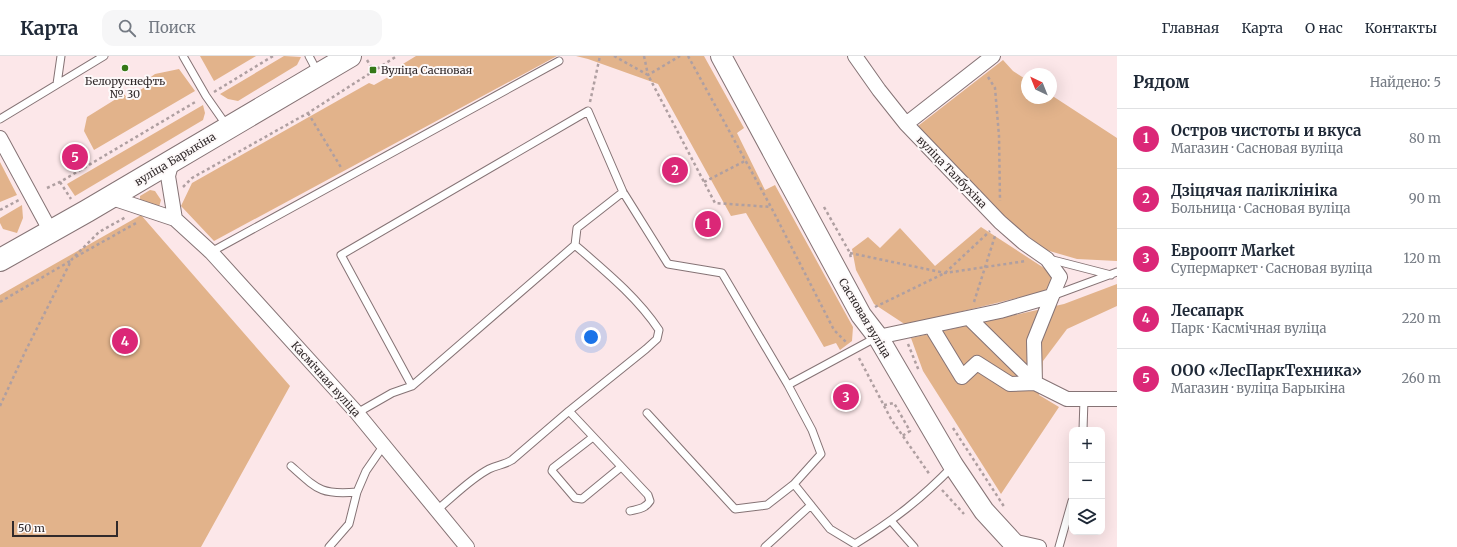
<!DOCTYPE html>
<html lang="ru">
<head>
<meta charset="utf-8">
<style>
  body { margin:0; font-family:Merriweather,serif; background:#f6f6f7; color:#1f2937 }
  .controls { position:absolute; right:12px; bottom:12px; display:grid; overflow:hidden; border-radius:8px; box-shadow:0 4px 16px #0002 }
  .controls button { width:36px; height:36px; display:grid; place-items:center; padding:0; border:0; border-bottom:1px solid #e0e1e3; background:#fff; color:#1f2937; font:20px sans-serif }
  .compass { position:absolute; left:1021px; top:12px; width:36px; height:36px; border-radius:50%; background:#fff; box-shadow:0 4px 16px #0002; rotate:317deg }
  .scale { position:absolute; left:12px; bottom:10px; width:106px; box-sizing:border-box; padding-left:4px; border:2px solid #312a2b; border-top:0; font-size:11px; line-height:14px; white-space:nowrap; color:#312a2b; -webkit-text-stroke:3px #fdf9f9; paint-order:stroke }
  .you { position:absolute; left:591px; top:281px; width:14px; height:14px; margin:-10px; border:3px solid #fff; border-radius:50%; background:#1a73e8; box-shadow:0 0 0 6px #1a73e833 }
  .badge { display:grid; place-items:center; width:26px; height:26px; border-radius:50%; background:#db2777; color:#fff; font-size:13px; font-weight:700 }
  .pin { position:absolute; translate:-50% -50%; border:2px solid #fff; box-shadow:0 1px 4px #0006 }
  .list { margin:0; padding:0; list-style:none }
  h2 { display:flex; justify-content:space-between; align-items:center; height:52px; margin:0; padding:0 16px; font-size:17px }
  h2 small { font-size:13px; font-weight:400; color:#747a83 }
  .list li { display:grid; grid-template-columns:26px 1fr auto; gap:12px; align-items:center; box-sizing:border-box; height:60px; padding:0 16px; border-top:1px solid #e0e1e3 }
  .list b { display:block; font-size:15px; white-space:nowrap }
  .list p { margin:0; font-size:13px; white-space:nowrap; color:#747a83 }
  .list em { font-size:13px; font-style:normal; color:#747a83 }
  .icon { flex:none; width:22px; height:22px; fill:none; stroke:currentColor; stroke-width:2; stroke-linecap:round; stroke-linejoin:round }
  .map { position:relative; flex:none; width:1117px; height:491px; overflow:hidden }
  header { display:flex; align-items:center; gap:24px; box-sizing:border-box; height:56px; padding:0 20px; background:#fff; border-bottom:1px solid #e0e1e3 }
  header strong { font-size:19px }
  nav { display:flex; gap:22px; margin-inline-start:auto; font-size:14px }
  .search { width:280px; height:36px; background:#f6f6f7; display:flex; align-items:center; gap:10px; box-sizing:border-box; padding:0 14px; border-radius:12px; color:#747a83; font-size:15px }
  main { display:flex }
  aside { flex:1; background:#fff }
  .map>svg:first-child { display:block }
  .green { fill:#e2b38b }
  .lines { fill:none; stroke-linecap:round; stroke-linejoin:round }
  .lane-casing { stroke:#857375; stroke-width:9 }
  .street-casing { stroke:#857375; stroke-width:16 }
  .secondary-casing { stroke:#857375; stroke-width:22 }
  .primary-casing { stroke:#857375; stroke-width:24 }
  .path { stroke:#af9fa1; stroke-width:2.5; stroke-dasharray:3 3; stroke-linecap:butt }
  .lane { stroke:#fff; stroke-width:7 }
  .street { stroke:#fff; stroke-width:14 }
  .secondary { stroke:#fff; stroke-width:20 }
  .primary { stroke:#fff; stroke-width:22 }
  .poi-dot { fill:#357817; stroke:#fdf9f9; stroke-width:1.5 }
  .labels { text-anchor:middle; stroke-width:4; stroke-linejoin:round; paint-order:stroke }
  .poi-label { font-size:11px; fill:#312a2b; stroke:#fdf9f9; text-anchor:start }
  .street-label { font-size:11px; fill:#312a2b; stroke:#fdf9f9 }
</style>
</head>
<body>
<header>
<strong>Карта</strong>
<div class="search"><svg class="icon" aria-label="search" viewBox="0 0 24 24"><circle cx="10" cy="10" r="6"/><path d="M15 15l6 6"/></svg>Поиск</div>
<nav><a>Главная</a><a>Карта</a><a>О нас</a><a>Контакты</a></nav>
</header>
<main>
<div class="map">
<svg width="1117" height="491" viewBox="0 0 1117 491">
  <rect width="100%" height="100%" fill="#fce7e9"/>
  <path class="green" d="M200 0H256L214 25Z
    M284 0 301 1 297 9 238 45 228 43 220 38Z
    M416 0H557L214 185 181 150 192 127 369 27 374 29 397 16 398 11Z
    M576 0H704L744 72 737 77 765 134 775 129 853 271 852 285 840 294 836 287 824 291 746 157 731 160 658 28 588 3Z
    M1003 4 1013 15 1027 24V42H1051V39L1117 82V205L1077 203 1046 194 1008 165 918 70Z
    M179 13 195 35 94 94 84 75 87 61 124 38 127 42 150 28 148 23 155 18Z
    M203 49 205 57 203 64 75 140 67 128Z
    M0 106 17 139 0 146Z
    M150 134 155 135 161 144 159 151 140 145V140Z
    M22 149 23 162 17 177 3 173 0 167V162Z
    M141 159 290 330 201 491H0V239Z
    M981 171 1044 212 1053 220 1046 235 906 269 874 248 856 214 852 193 868 181 880 192 900 172 935 210Z
    M1117 228V250L1067 273 1043 305 1042 322 1039 339 1059 351 1001 438 923 315 911 282 1064 248Z"/>
  <g class="lines">
    <defs>
      <path id="lane" d="M183 0 206 40 227 70
        M309 0 318 17
        M57 28 61 0
        M0 63 104 0
        M575 189C605 215 637 241 659 274L657 283 646 293 569 355 648 439 650 445C645 453 638 453 630 455
        M211 196 559 5
        M1049 203 1111 219
        M1052 240 1117 216
        M412 330 341 199 588 55 623 136 668 208 722 217 788 329
        M357 357 392 337 412 330 575 189 577 172 623 136
        M647 357 735 453 767 449 794 428 821 398 812 374 788 329 877 281
        M1083 374 1084 343
        M593 381 553 412 552 415 575 442 582 443 621 411
        M291 410C318 434 321 439 357 436
        M794 428 830 473 855 488C894 464 921 443 953 410
        M437 454C453 441 470 423 489 413 497 409 504 409 512 404L569 355
        M892 466 914 491
        M329 491 349 468 357 436 366 415 384 389
        M765 491 811 449
        M1059 491 1072 445"/>
      <path id="street" d="M855 0 879 34 906 68 1000 166 1024 187 1047 203 1060 221 1052 240 1000 255 878 281
        M906 68 993 0
        M0 82 51 176
        M109 141 175 163 168 120 172 105
        M175 163 211 196 357 357 467 491
        M969 262 1035 327 1067 343H1117
        M931 270 962 321 977 307 1010 328 1035 327 1034 285 1052 240
        M1012 485 1039 491"/>
      <path id="secondary" d="M721 0 861 259 878 281 953 409 984 455 1017 491"/>
      <path id="primary" d="M0 204 87 155 350 0"/>
    </defs>
    <use href="#lane" class="lane-casing"/>
    <use href="#street" class="street-casing"/>
    <use href="#secondary" class="secondary-casing"/>
    <use href="#primary" class="primary-casing"/>
    <path class="path" d="M614 0 648 19 715 147 771 151
      M644 0 648 19 680 0
      M688 0 771 151 834 274 846 286
      M367 4 373 14
      M988 21 995 32 999 80 1000 145
      M214 36 273 0
      M590 46 600 0
      M308 57 342 113
      M60 126 71 143
      M704 126 745 105
      M183 131 192 122 308 57 397 0
      M47 132 60 126 197 45
      M824 151 850 197 851 203
      M0 154 19 144
      M850 197 945 217 1026 205
      M75 200 99 176 126 161
      M0 246 72 204
      M974 246 995 180
      M875 251 945 217 990 175
      M908 288 919 315
      M859 302 891 363 930 419
      M884 349 894 347 910 375 902 380
      M0 350 26 294 72 203 138 166
      M953 372 1005 452
      M942 434 964 458"/>
    <use href="#lane" class="lane"/>
    <use href="#street" class="street"/>
    <use href="#secondary" class="secondary"/>
    <use href="#primary" class="primary"/>
  </g>
  <g class="poi-dot">
    <circle cx="125" cy="12" r="4"/>
    <rect x="369" y="10" width="8" height="8" rx="2"/>
  </g>
  <g class="labels">
    <g class="poi-label">
      <text x="381" y="18">Вуліца Сасновая</text>
      <text x="125" y="29" text-anchor="middle">Белоруснефть<tspan x="125" dy="13">№ 30</tspan></text>
    </g>
    <g class="street-label">
      <text transform="translate(175 103) rotate(-31)" y="4">вуліца Барыкіна</text>
      <text transform="translate(952 116) rotate(46)" y="4">вуліца Талбухіна</text>
      <text transform="translate(865 262) rotate(59)" y="4">Сасновая вуліца</text>
      <text transform="translate(326 323) rotate(48)" y="4">Касмічная вуліца</text>
    </g>
  </g>
</svg>
<div class="controls">
<button>+</button>
<button>−</button>
<button><svg class="icon" aria-label="layers" viewBox="0 0 24 24"><path d="M12 4l9 5-9 5-9-5zM3 14l9 5 9-5"/></svg></button>
</div>
<svg class="compass" viewBox="-18 -18 36 36"><path d="M0-13l5 13h-10z" fill="#e53935"/><path d="M0 13l5-13h-10z" fill="#747a83"/></svg>
<div class="scale">50 m</div>
<div class="you"></div>
<div class="pin badge" style="left:708px;top:168px">1</div>
<div class="pin badge" style="left:675px;top:114px">2</div>
<div class="pin badge" style="left:846px;top:341px">3</div>
<div class="pin badge" style="left:125px;top:285px">4</div>
<div class="pin badge" style="left:75px;top:101px">5</div>
</div>
<aside>
<h2>Рядом<small>Найдено: 5</small></h2>
<ul class="list">
<li><span class="badge">1</span><div><b>Остров чистоты и вкуса</b><p>Магазин · Сасновая вуліца</p></div><em>80 m</em></li>
<li><span class="badge">2</span><div><b>Дзіцячая паліклініка</b><p>Больница · Сасновая вуліца</p></div><em>90 m</em></li>
<li><span class="badge">3</span><div><b>Евроопт Market</b><p>Супермаркет · Сасновая вуліца</p></div><em>120 m</em></li>
<li><span class="badge">4</span><div><b>Лесапарк</b><p>Парк · Касмічная вуліца</p></div><em>220 m</em></li>
<li><span class="badge">5</span><div><b>ООО «ЛесПаркТехника»</b><p>Магазин · вуліца Барыкіна</p></div><em>260 m</em></li>
</ul>
</aside>
</main>
</body>
</html>
